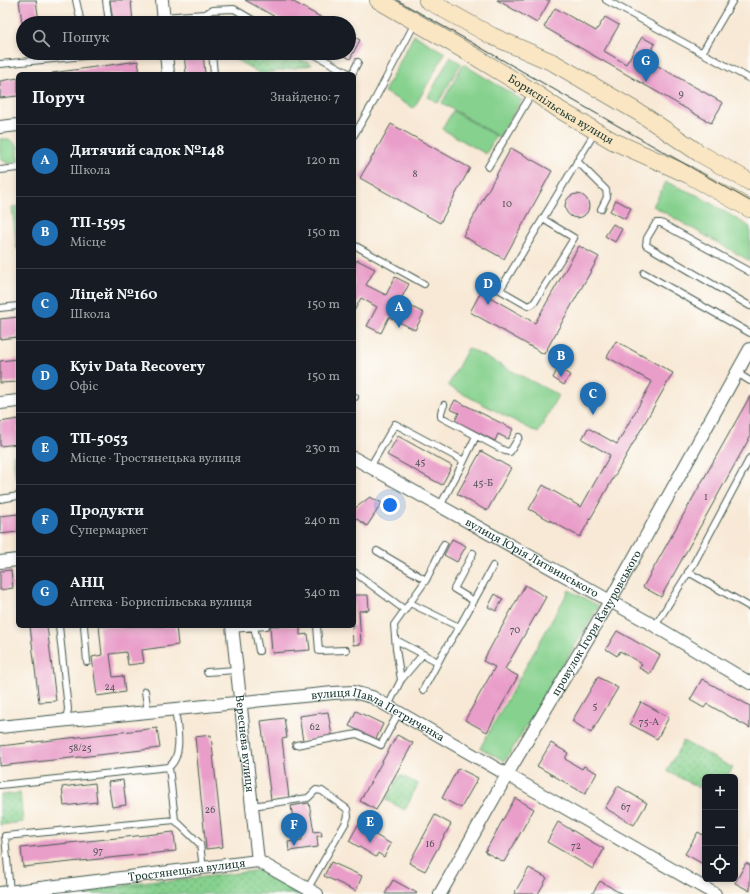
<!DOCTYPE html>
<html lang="uk">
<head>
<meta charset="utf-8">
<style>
  body { margin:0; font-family:Vollkorn,serif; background:#20242c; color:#f1f3f6 }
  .controls { position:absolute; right:12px; bottom:12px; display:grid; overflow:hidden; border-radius:6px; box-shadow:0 2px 6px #0003 }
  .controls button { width:36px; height:36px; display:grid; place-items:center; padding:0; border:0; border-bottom:1px solid #363941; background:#171b24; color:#f1f3f6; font:20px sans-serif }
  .you { position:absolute; left:390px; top:505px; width:14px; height:14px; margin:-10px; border:3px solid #fff; border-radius:50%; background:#1a73e8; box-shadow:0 0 0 6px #1a73e833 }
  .badge { display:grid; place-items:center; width:26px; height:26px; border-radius:50%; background:#1f6fb2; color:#fff; font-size:13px; font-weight:700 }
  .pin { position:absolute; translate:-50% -33px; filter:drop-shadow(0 1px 2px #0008) }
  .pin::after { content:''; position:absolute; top:21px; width:14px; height:12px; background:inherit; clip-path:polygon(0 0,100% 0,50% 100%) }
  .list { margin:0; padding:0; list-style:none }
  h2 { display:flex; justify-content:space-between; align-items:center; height:52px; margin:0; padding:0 16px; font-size:17px }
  h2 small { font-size:13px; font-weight:400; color:#9ea1a6 }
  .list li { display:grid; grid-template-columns:26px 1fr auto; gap:12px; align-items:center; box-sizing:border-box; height:72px; padding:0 16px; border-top:1px solid #363941 }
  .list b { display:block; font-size:15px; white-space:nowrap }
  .list p { margin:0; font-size:13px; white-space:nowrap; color:#9ea1a6 }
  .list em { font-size:13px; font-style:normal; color:#9ea1a6 }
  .icon { flex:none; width:22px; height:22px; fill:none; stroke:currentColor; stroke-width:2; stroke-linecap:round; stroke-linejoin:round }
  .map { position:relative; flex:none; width:750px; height:894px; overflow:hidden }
  .search { position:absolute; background:#171b24; box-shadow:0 2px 6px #0003; left:16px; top:16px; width:340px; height:44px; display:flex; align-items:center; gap:10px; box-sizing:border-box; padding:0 14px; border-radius:22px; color:#9ea1a6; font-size:15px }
  .panel { position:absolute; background:#171b24; box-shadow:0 2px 6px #0003; left:16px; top:72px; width:340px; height:556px; border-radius:6px }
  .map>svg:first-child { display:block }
  .green { fill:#86d18e; stroke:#528761 }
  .park { fill:url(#park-dots); stroke:#528761 }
  .building { fill:#e99dc9 }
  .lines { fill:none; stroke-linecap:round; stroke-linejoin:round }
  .lane-casing { stroke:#40574c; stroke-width:8 }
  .street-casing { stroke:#40574c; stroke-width:14 }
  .secondary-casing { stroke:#40574c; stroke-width:18 }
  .lane { stroke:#fff; stroke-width:6 }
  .street { stroke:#fff; stroke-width:12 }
  .secondary { stroke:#fbe6c3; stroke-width:17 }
  .tram { stroke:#1f3d34; stroke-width:1 }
  .labels { text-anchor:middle; stroke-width:3.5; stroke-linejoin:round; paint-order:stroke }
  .number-label { font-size:10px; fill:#525559 }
  .street-label { font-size:12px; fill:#1f3d34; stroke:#fdfcf7 }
</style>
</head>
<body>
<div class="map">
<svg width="750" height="894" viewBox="0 0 750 894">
  <defs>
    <pattern id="park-dots" width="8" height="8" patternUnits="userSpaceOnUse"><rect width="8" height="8" fill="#86d18e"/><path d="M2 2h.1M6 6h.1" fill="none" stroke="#6dab75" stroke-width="1.8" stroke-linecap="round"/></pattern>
  </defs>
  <rect width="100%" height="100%" fill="#fdfcf7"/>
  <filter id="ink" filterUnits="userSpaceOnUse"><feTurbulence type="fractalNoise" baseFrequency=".025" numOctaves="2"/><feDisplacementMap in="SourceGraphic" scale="8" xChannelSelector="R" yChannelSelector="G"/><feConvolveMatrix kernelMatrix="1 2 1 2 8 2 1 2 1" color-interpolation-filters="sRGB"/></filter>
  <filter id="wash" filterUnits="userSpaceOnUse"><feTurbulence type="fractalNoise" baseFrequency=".012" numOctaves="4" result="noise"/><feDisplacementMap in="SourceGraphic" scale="16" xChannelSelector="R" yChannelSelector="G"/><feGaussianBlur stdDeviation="0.9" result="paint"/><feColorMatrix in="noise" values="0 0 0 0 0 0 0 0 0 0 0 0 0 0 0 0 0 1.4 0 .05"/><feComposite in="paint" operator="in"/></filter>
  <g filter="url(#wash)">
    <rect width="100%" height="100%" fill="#f8e9d6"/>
    <path class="green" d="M414 35 445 53 414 108 384 92Z
      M450 57 461 63 438 103 428 97Z
      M463 64 522 100 499 137 442 103Z
      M453 111 496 136 486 154 442 129Z
      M0 139H9L18 146V163L8 164 0 158Z
      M666 182 699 196 750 227V261L653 206Z
      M18 206V249H17L12 207Z
      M468 348 558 395 538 433 448 386Z
      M569 590 599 606 505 761 480 748Z
      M164 879 167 894H46Z"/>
    <path class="park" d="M233 53H288L312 65 261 74 235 59Z
      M18 454V477L16 478 13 455Z
      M683 741 733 768 727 777H705V791L667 771Z
      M400 775 418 784 405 810 386 800Z
      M20 793 23 822 0 825V795Z
      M268 869 310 894H68Z"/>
    <g id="blocks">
      <path class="building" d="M19 0H36L39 22 22 23Z
        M110 0H131L133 23H113Z
        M245 0H290L331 23H286Z
        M497 0H550L537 23Z
        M555 8 596 31 605 17 619 25 604 51 626 64 642 37 655 44 640 71 644 74 651 62 723 103 711 123 544 27Z
        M199 19 200 23H181L180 21Z
        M349 34 360 40 350 59 340 53H349Z
        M184 53H203L205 74H186Z
        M138 61 140 74H52V73Z
        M18 78V96L0 98V81Z
        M391 124 470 168 440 223 360 178Z
        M511 148 552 171 504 259 463 236Z
        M565 206a12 12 0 1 1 24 0a12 12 0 1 1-24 0Z
        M616 200 631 208 625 219 610 211Z
        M613 224 622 229 615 242 605 236Z
        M579 246 599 257 544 354 470 312 481 292 535 323Z
        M357 260 375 269 366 285 386 295 395 277 409 284 400 301 424 313 415 330 389 317 381 333 367 326 377 307 361 298 354 311V266Z
        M18 317V337L0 339V319Z
        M616 341 673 373 580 537 529 509 543 485 581 507 610 455 582 439 588 428 617 444 652 382 607 357Z
        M18 359V382L0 383V361Z
        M558 368 570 375 564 385 553 378Z
        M750 396V437L661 597 643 587Z
        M455 400 513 429 508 439 498 434 495 441 455 421 459 413 450 409Z
        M18 419V444L0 446V422Z
        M398 436 452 466 442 485 387 455Z
        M481 451 511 468 487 511 457 494Z
        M370 497 382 503 367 526 354 517V509Z
        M18 514V532L0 534V516Z
        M452 539 466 546 457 562 444 555Z
        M11 570 13 588 0 590V571Z
        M525 585 546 597 505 669 518 676 487 732 465 720 495 667 483 661Z
        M495 594 503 599 496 611 488 607Z
        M354 595H368L369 610 359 611 361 644 353 645 352 626H354Z
        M30 626H47L56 701 39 702Z
        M99 626H176L178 645 142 650 144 663 128 665 126 652 110 654 113 677 123 676 125 692 97 696 92 657 102 655Z
        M270 626H300V635L308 634 310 650 272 653Z
        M617 631 660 655 650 674 639 668 642 664 620 651 617 656 606 649Z
        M598 677 618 688 591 733 572 721Z
        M702 679 750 706V728L707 704 704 708 690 700Z
        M641 702 669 717 657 739 630 724Z
        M356 711 383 724 376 739 349 726Z
        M328 712 332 736 303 741 299 716Z
        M284 718 287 738 282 739 289 798 271 800 261 721Z
        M157 728 160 748 0 766V746Z
        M211 735 223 847 206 849 195 737Z
        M397 735 413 743 376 810 360 801Z
        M551 743 568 753 565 759 582 769 584 766 597 773 585 794 537 766Z
        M458 768 478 778 461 808 442 798Z
        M123 780 126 805 112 807 108 782Z
        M95 783 97 802 64 806 62 787Z
        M618 786 647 803 634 825 605 808Z
        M515 798 534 809 504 862 485 852Z
        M309 803 314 832 321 831 322 836H317L318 847 289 851 288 842 302 840 301 832 295 833 291 806Z
        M435 815 451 824 425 871 409 863Z
        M558 822 604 849 593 869 547 842Z
        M358 825 391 844 384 857 378 853 376 857 349 841Z
        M174 832 176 851 23 867 21 848Z
        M698 832 705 836V865L685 854Z
        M331 862 362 876 356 891 324 876Z
        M746 863 750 865V891L735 883Z
        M529 868 547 878 538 894H514Z
        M393 880 417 893 416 894H385Z
        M600 881 622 894H592Z"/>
    </g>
  </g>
  <g filter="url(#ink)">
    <use href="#blocks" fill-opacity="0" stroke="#40574c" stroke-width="1"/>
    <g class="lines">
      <defs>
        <path id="lane" d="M76 0 81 23
          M106 0 109 23
          M606 0 750 79
          M205 14 209 23
          M163 17 205 14 212 10 234 9 258 23
          M212 53 214 74
          M312 53 350 74
          M702 53 733 0
          M0 64 106 54
          M352 74 358 62
          M354 135 373 103 415 23
          M577 161 606 190 607 197 601 209
          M488 167 532 93
          M0 170 18 168
          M543 219 574 238 536 300 533 304 528 306 500 290 595 132
          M354 245 424 284
          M750 272 661 223H656L647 238 646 245 649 247 750 306
          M644 273 750 333
          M0 308 18 306
          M737 373 750 381
          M354 397H355
          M444 405 441 412V417L505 451 510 452 519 437
          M464 461 476 436
          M370 467 395 424 464 461 440 506
          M0 499 18 496
          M377 551 426 580 394 625 396 649 401 680
          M473 553 454 589 474 601
          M354 572 405 610
          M688 572 750 607
          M426 580 444 544
          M410 603 459 627
          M59 626 68 709 66 720
          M84 626 87 662
          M254 626 259 651
          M317 626 319 651 346 650
          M655 626 693 565 750 458
          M232 629 266 626
          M396 640 438 662
          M207 672 236 670
          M423 690 443 653 462 622 493 566
          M145 691 148 712
          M388 706 401 680 423 654
          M296 745 357 734 381 745 399 712
          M169 767 175 820 200 844 203 869
          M0 785 169 767C184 755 177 726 175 709
          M252 806 308 798 316 790 322 791 347 809 348 816 346 822 308 888
          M10 892 5 836 175 820"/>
        <g id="street">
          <path d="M162 0 164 23"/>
          <path d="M166 53 168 74"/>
          <path d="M0 127 18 125"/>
          <path d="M0 403 18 401"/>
          <path id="s1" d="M354 458 655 626 750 683"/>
          <path d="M0 562 18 560"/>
          <path id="s2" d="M232 626 258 861"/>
          <path id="s3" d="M0 727 333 693 353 692 372 697 715 894"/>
          <path id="s4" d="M0 893 258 861 317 894"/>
          <path id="s5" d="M440 894 512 766 610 601 750 349"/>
        </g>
        <g id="secondary">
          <path id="s6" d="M378 0 474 56 532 91 560 110 613 141 689 175 750 209"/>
          <path d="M427 0 492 36 554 63 643 115 699 153 750 182"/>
        </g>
      </defs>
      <use href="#lane" class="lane-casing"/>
      <use href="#street" class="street-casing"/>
      <use href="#secondary" class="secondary-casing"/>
      <use href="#lane" class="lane"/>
      <use href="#street" class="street"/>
      <use href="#secondary" class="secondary"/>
      <path class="tram" d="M397 0 750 201"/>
    </g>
  </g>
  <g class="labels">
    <g class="number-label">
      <text x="681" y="97">9</text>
      <text x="415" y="177">8</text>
      <text x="507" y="207">10</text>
      <text x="420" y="465">45</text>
      <text x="483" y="486">45-Б</text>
      <text x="706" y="500">1</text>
      <text x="515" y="633">70</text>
      <text x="110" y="690">24</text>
      <text x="595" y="709">5</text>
      <text x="649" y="725">75-А</text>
      <text x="315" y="730">62</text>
      <text x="80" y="751">58/25</text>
      <text x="626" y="810">67</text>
      <text x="210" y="813">26</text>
      <text x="430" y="847">16</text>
      <text x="576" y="849">72</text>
      <text x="98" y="854">97</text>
    </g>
    <g class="street-label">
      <text dy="4" stroke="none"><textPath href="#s6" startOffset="213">Бориспільська вулиця</textPath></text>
      <text dy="4" stroke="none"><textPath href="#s1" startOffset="204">вулиця Юрія Литвинського</textPath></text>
      <text dy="4" stroke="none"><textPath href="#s5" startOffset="313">провулок Ігоря Качуровського</textPath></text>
      <text dy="4" stroke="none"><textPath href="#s3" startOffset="385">вулиця Павла Петриченка</textPath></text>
      <text dy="4" stroke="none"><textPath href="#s2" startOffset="118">Вереснева вулиця</textPath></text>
      <text dy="4" stroke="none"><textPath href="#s4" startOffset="188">Тростянецька вулиця</textPath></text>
    </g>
  </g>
</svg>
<div class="controls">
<button>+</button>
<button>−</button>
<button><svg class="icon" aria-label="locate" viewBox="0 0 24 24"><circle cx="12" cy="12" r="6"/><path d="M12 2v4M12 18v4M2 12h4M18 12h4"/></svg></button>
</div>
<div class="you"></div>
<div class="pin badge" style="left:399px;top:328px">A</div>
<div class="pin badge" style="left:561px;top:377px">B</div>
<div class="pin badge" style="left:593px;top:415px">C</div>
<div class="pin badge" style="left:488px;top:305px">D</div>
<div class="pin badge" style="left:370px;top:843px">E</div>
<div class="pin badge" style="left:294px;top:846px">F</div>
<div class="pin badge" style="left:646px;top:82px">G</div>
<div class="search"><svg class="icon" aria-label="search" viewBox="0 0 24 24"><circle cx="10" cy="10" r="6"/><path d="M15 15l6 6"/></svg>Пошук</div>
<section class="panel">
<h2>Поруч<small>Знайдено: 7</small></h2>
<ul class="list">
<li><span class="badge">A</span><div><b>Дитячий садок №148</b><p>Школа</p></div><em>120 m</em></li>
<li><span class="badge">B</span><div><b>ТП-1595</b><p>Місце</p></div><em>150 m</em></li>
<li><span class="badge">C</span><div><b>Ліцей №160</b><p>Школа</p></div><em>150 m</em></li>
<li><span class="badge">D</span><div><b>Kyiv Data Recovery</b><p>Офіс</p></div><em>150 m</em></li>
<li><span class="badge">E</span><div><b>ТП-5053</b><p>Місце · Тростянецька вулиця</p></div><em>230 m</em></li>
<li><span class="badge">F</span><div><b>Продукти</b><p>Супермаркет</p></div><em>240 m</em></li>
<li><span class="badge">G</span><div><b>АНЦ</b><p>Аптека · Бориспільська вулиця</p></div><em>340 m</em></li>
</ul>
</section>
</div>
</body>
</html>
